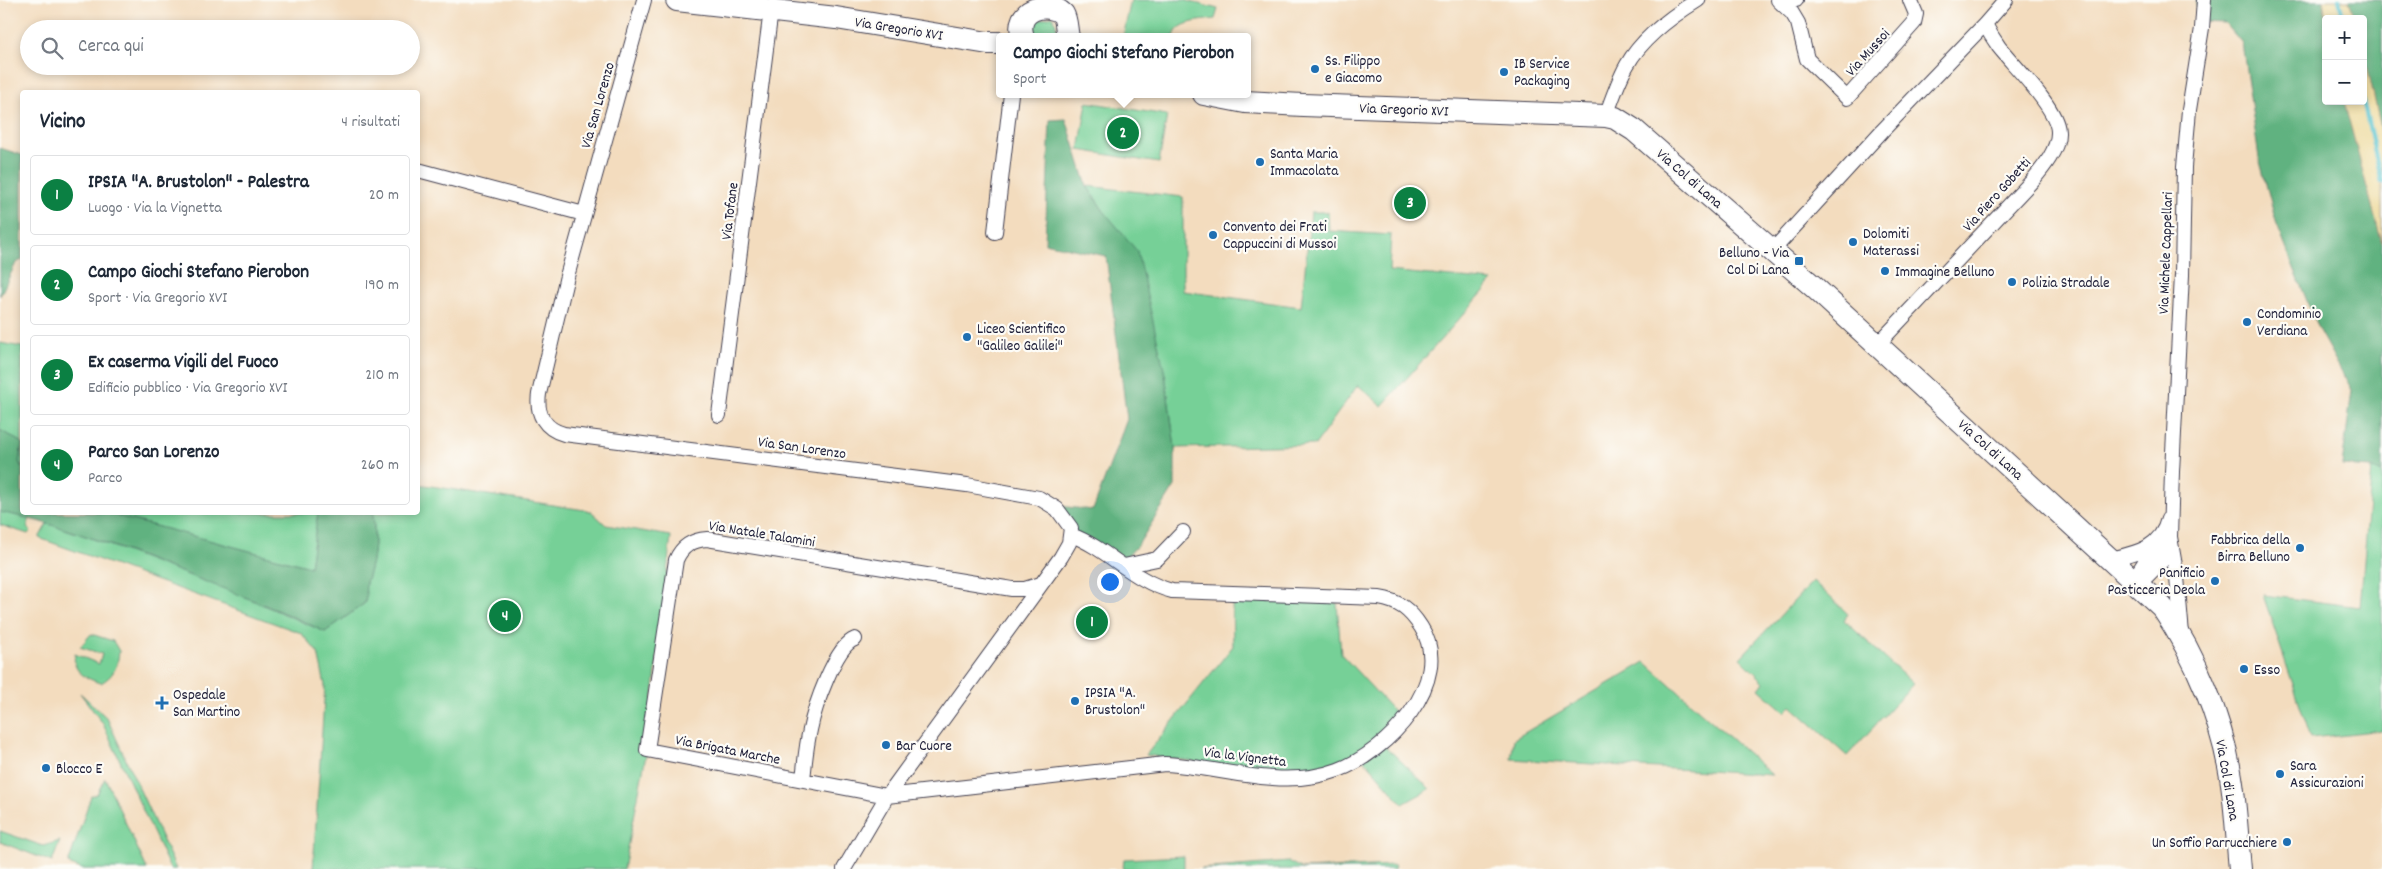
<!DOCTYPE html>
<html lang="it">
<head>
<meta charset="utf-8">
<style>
  body { margin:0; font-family:Dekko,sans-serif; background:#f6f6f7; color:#1f2937 }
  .controls { position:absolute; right:15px; top:15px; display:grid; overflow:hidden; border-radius:5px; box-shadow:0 2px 8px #0003 }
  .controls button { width:45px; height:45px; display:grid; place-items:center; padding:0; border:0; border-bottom:1px solid #e0e1e3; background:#fff; color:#1f2937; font:25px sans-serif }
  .you { position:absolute; left:1109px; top:581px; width:18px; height:18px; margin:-12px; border:4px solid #fff; border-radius:50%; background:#1a73e8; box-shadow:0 0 0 8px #1a73e833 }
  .badge { display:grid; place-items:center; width:32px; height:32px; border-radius:50%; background:#0b8043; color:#fff; font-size:16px; font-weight:700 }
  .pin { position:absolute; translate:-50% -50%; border:2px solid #fff; box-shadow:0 1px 5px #0006 }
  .popup { position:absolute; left:996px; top:33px; width:255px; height:65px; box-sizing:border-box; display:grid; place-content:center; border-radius:5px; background:#fff; filter:drop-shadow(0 1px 4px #0005); font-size:16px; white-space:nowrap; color:#747a83 }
  .popup b { font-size:19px; color:#1f2937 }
  .popup::after { content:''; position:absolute; left:50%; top:100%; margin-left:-10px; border:10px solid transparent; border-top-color:#fff }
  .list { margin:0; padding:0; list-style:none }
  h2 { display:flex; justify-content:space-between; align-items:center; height:65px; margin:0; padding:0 20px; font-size:21px }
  h2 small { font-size:16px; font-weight:400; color:#747a83 }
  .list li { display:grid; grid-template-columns:32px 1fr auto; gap:15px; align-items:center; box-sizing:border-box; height:80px; margin:0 10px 10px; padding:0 10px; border:1px solid #e0e1e3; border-radius:5px }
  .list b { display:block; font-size:19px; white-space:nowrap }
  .list p { margin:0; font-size:16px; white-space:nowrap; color:#747a83 }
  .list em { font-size:16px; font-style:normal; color:#747a83 }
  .icon { flex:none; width:28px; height:28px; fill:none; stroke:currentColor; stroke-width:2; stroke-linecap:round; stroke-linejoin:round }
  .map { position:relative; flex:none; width:2382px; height:869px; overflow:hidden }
  .search { position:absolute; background:#fff; box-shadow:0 2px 8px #0003; left:20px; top:20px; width:400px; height:55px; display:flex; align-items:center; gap:12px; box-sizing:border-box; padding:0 18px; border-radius:28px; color:#747a83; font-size:19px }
  .panel { position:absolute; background:#fff; box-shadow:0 2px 8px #0003; left:20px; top:90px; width:400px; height:425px; border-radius:5px }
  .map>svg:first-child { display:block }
  .green { fill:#76d097; stroke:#4c7969 }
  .forest { fill:#60b280; stroke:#416a5e }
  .sand { fill:#eeda9e; stroke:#887e6c }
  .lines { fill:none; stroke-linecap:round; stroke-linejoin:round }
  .stream { stroke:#57c3cf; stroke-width:4.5 }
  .minor-casing { stroke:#413e4f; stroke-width:16 }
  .primary-casing { stroke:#413e4f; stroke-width:24 }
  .minor { stroke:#fff; stroke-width:14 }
  .primary { stroke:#fff; stroke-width:22 }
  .poi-dot { fill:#1f6fb2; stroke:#fdfcf7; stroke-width:2 }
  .labels { text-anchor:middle; stroke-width:4.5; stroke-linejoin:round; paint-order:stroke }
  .street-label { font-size:15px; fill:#22223b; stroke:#fdfcf7 }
  .poi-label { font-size:15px; fill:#22223b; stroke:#fdfcf7; text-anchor:start }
</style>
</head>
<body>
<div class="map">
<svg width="2382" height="869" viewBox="0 0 2382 869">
  <rect width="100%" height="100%" fill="#fdfcf7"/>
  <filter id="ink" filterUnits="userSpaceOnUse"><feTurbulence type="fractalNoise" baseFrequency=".02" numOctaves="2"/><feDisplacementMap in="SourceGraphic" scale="10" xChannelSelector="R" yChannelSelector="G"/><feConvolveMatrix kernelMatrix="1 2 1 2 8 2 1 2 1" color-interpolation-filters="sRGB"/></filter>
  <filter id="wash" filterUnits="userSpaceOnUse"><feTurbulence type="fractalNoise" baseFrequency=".0096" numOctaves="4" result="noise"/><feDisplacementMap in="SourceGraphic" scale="20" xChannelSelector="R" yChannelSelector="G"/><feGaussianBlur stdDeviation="1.12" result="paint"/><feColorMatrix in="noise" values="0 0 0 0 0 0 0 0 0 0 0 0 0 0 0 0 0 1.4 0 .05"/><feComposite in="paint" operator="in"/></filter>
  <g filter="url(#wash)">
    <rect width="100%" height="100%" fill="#f3dcbe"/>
    <path class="green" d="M1131 0H1184L1218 9 1215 19C1201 21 1177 21 1174 37H1123Z
      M1053 16 1057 28 1053 36 1036 37 1033 34 1031 21Z
      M1087 102 1167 115 1159 163 1079 150Z
      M1087 186 1183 197V291L1301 307 1311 212H1328L1329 231 1391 235 1389 271 1493 281 1382 406 1358 385 1315 445 1175 448 1165 374 1103 210Z
      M0 343 22 347V468L19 462 22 443 0 430Z
      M2372 468 2382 473V730L2311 738 2263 595 2360 607Z
      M418 484 591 511 606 525 671 536 647 750 624 869H313L325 685 318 653 301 633 39 538 48 522 236 593 325 632 365 603C367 595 364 587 367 579 375 555 375 538 373 513L418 512Z
      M0 512 30 518 27 528 31 531 28 534 0 525Z
      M106 513H318L310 567Z
      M1813 581 1848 614 1844 620 1913 684 1847 756 1791 706 1785 712 1759 689 1764 682 1740 658Z
      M1232 600 1337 603 1341 654 1402 720 1382 743 1430 789 1403 804 1361 756 1298 776 1146 755 1233 646Z
      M91 634 113 641 119 651C118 666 114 676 101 683 87 679 71 672 75 654L99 664 102 654 80 647Z
      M1645 662 1772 775 1511 759 1514 739Z
      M80 693 107 718 176 869H170L103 724Z
      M105 778 147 869H82L68 864 91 796 97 794Z
      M0 831 43 846 60 841 52 862 0 842Z
      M1184 856V869H1123L1124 859Z
      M1289 862 1303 869 1395 865 1394 869H1200Z"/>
    <path class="forest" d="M2196 0H2323L2326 19V101H2344L2382 243V473L2372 468 2342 466 2352 390 2318 329 2277 225 2259 158 2242 43 2225 23 2197 22Z
      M2349 0H2382V134L2363 47V19H2355Z
      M1066 119 1087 186 1103 210 1137 251 1165 374 1175 448V486L1138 545 1118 566 1073 542 1059 506 1093 510 1127 419 1106 256 1045 243 1050 120Z
      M0 148 22 155V260L16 263 0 296Z
      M0 430 22 443 19 462 22 468V512L106 513 310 567 318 513H373C375 537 375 556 367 579 364 587 367 595 365 603L325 632C276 608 224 589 173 569 116 547 60 524 0 512Z"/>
    <path class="sand" d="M2323 0H2349L2355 19H2326Z
      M2363 47 2382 134V243L2344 101H2363Z"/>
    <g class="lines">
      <path class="stream" d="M2339 0 2344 19
        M2363 101 2382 182"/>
    </g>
  </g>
  <g filter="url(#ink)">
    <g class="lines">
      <defs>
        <path id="minor" d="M644 0 566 280 539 394C536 414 545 429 564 434L967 485 1039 498 1057 509 1071 528 1069 543 1061 557 887 796 844 869
          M1778 0 1792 13 1798 23 1807 59 1847 98 1914 23 1916 14 1910 0
          M1781 3 1796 0
          M1985 24 2006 0
          M1606 116C1612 99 1618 81 1627 65 1642 38 1672 16 1698 0
          M418 170 584 214
          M995 232 1011 94
          M1773 250 1882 131 1985 24C1989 32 1994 40 1999 47 2014 66 2057 108 2058 131 2059 149 2043 168 2032 181L1878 344
          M719 415 771 10
          M2111 559C2137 553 2161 548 2168 519
          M1124 566 1157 559 1183 532
          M2134 579 2156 544
          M1041 584 1025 589H1012L707 539C692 540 682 546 676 560L647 750 887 796 1165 764C1223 767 1281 791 1338 770 1386 753 1456 681 1421 627 1410 610 1399 601 1379 598L1172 591C1133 581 1107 548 1071 535
          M2139 584 2162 561 2170 537
          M2182 634 2177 577 2170 537 2172 472 2182 275 2184 167 2189 110 2202 28 2204 0
          M803 779C805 763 806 746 810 730 814 709 835 646 855 639"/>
        <path id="primary" d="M677 0 836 18 988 43H999
          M1023 37C1013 9 1048 0 1063 14 1067 21 1066 29 1068 37
          M1204 94 1245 102 1303 105 1606 116 1615 118 1634 130 1814 287 2162 607C2196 657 2221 718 2231 777 2236 807 2237 838 2240 869"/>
      </defs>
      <use href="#minor" class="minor-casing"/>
      <use href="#primary" class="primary-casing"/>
      <use href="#minor" class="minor"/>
      <use href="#primary" class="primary"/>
    </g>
  </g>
  <g class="poi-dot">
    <circle cx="1315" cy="69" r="5"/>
    <circle cx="1504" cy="72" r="5"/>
    <circle cx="1260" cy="162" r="5"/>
    <circle cx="1213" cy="235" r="5"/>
    <circle cx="1853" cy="242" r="5"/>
    <rect x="1794" y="256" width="10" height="10" rx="2.5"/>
    <circle cx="1885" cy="271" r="5"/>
    <circle cx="2012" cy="282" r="5"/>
    <circle cx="2247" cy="322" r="5"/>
    <circle cx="967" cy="337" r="5"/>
    <circle cx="2300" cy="548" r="5"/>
    <circle cx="2215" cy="581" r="5"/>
    <circle cx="2244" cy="669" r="5"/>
    <circle cx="1075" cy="701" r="5"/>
    <path d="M159.5 695.5h5v5h5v5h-5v5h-5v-5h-5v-5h5z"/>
    <circle cx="886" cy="745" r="5"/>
    <circle cx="46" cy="768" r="5"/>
    <circle cx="2280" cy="774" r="5"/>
    <circle cx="2287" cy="842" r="5"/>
  </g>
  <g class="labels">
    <g class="street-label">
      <text transform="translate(899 28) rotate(9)" y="5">Via Gregorio XVI</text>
      <text transform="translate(1867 52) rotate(-48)" y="5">Via Mussoi</text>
      <text transform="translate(597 105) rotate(-74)" y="5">Via San Lorenzo</text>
      <text transform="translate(1404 109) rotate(2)" y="5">Via Gregorio XVI</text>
      <text transform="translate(1690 178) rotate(41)" y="5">Via Col di Lana</text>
      <text transform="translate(1996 194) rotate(-48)" y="5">Via Piero Gobetti</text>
      <text transform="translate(729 211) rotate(-83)" y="5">Via Tofane</text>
      <text transform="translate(2165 253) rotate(-88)" y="5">Via Michele Cappellari</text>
      <text transform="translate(802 447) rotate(8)" y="5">Via San Lorenzo</text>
      <text transform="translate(1991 449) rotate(42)" y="5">Via Col di Lana</text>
      <text transform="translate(762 533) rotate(9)" y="5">Via Natale Talamini</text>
      <text transform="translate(728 749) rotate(11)" y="5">Via Brigata Marche</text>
      <text transform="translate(1245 756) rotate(7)" y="5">Via la Vignetta</text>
      <text transform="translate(2228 780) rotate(80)" y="5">Via Col di Lana</text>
    </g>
    <g class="poi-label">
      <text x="1325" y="65">Ss. Filippo<tspan x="1325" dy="17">e Giacomo</tspan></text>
      <text x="1514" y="68">IB Service<tspan x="1514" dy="17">Packaging</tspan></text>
      <text x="1270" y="158">Santa Maria<tspan x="1270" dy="17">Immacolata</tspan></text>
      <text x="1223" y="231">Convento dei Frati<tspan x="1223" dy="17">Cappuccini di Mussoi</tspan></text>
      <text x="1863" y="238">Dolomiti<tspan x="1863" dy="17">Materassi</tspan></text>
      <text x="1789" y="257" text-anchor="end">Belluno - Via<tspan x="1789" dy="17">Col Di Lana</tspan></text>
      <text x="1895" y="276">Immagine Belluno</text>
      <text x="2022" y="287">Polizia Stradale</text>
      <text x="2257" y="318">Condominio<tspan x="2257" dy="17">Verdiana</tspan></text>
      <text x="977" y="333">Liceo Scientifico<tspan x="977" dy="17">"Galileo Galilei"</tspan></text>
      <text x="2290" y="544" text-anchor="end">Fabbrica della<tspan x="2290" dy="17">Birra Belluno</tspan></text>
      <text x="2205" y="577" text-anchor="end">Panificio<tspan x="2205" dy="17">Pasticceria Deola</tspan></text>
      <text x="2254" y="674">Esso</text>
      <text x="1085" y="697">IPSIA "A.<tspan x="1085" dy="17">Brustolon"</tspan></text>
      <text x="173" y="699">Ospedale<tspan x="173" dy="17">San Martino</tspan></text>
      <text x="896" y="750">Bar Cuore</text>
      <text x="2290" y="770">Sara<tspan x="2290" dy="17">Assicurazioni</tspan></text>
      <text x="56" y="773">Blocco E</text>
      <text x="2277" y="847" text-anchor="end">Un Soffio Parrucchiere</text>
    </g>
  </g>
</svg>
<div class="controls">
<button>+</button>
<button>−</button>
</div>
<div class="you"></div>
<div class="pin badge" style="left:1092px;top:622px">1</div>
<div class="pin badge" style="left:1123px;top:133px">2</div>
<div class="popup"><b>Campo Giochi Stefano Pierobon</b>Sport</div>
<div class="pin badge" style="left:1410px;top:203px">3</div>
<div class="pin badge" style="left:505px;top:616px">4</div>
<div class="search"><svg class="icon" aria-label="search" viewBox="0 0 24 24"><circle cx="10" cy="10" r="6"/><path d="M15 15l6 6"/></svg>Cerca qui</div>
<section class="panel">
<h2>Vicino<small>4 risultati</small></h2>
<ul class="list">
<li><span class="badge">1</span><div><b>IPSIA &quot;A. Brustolon&quot; - Palestra</b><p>Luogo · Via la Vignetta</p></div><em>20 m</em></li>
<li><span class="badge">2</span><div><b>Campo Giochi Stefano Pierobon</b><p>Sport · Via Gregorio XVI</p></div><em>190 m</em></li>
<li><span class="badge">3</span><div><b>Ex caserma Vigili del Fuoco</b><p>Edificio pubblico · Via Gregorio XVI</p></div><em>210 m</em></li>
<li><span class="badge">4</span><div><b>Parco San Lorenzo</b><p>Parco</p></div><em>260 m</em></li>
</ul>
</section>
</div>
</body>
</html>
